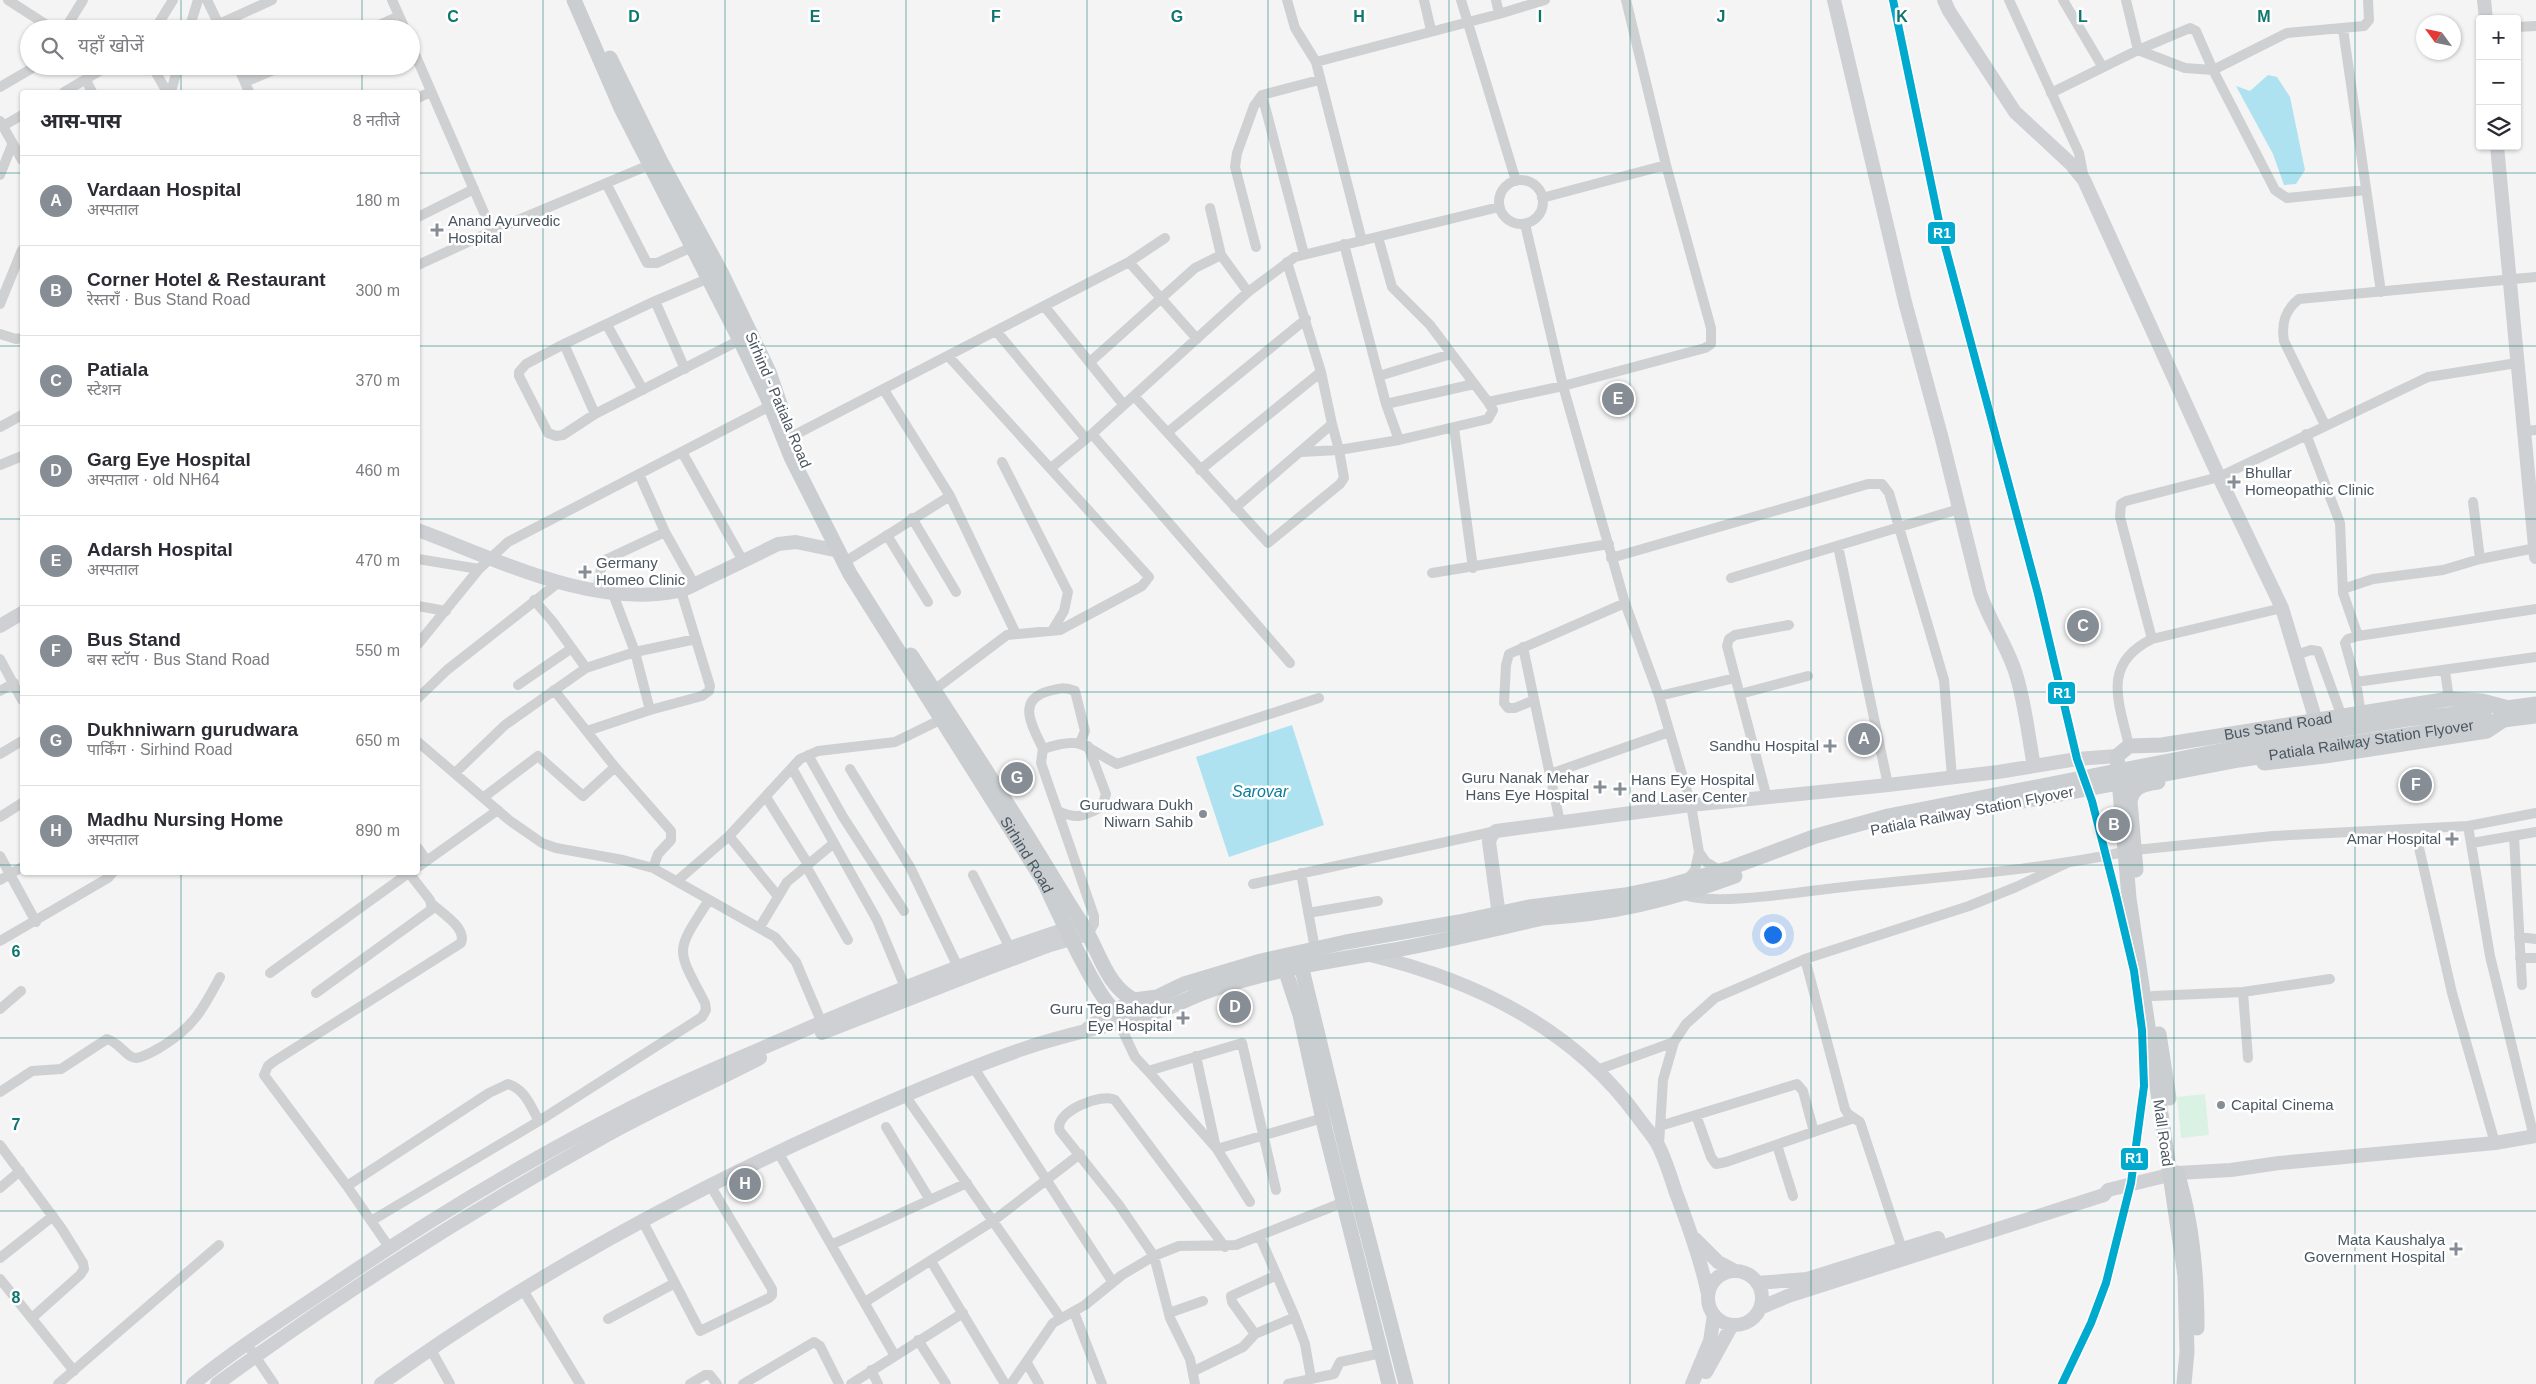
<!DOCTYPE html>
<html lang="hi">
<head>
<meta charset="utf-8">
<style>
  body { margin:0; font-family:Helvetica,"Noto Sans Devanagari",sans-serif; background:#f7f7f7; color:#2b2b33 }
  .controls { position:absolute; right:15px; top:15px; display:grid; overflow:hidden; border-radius:5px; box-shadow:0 1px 4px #0004 }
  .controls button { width:45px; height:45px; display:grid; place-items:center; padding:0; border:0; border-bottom:1px solid #e1e1e2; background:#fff; color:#2b2b33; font:25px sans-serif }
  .compass { position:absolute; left:2416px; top:15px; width:45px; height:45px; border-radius:50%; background:#fff; box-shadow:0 1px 4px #0004; rotate:303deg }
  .you { position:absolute; left:1772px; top:934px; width:18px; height:18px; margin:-12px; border:4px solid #fff; border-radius:50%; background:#1a73e8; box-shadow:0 0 0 8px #1a73e833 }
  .badge { display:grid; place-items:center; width:32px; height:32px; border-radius:50%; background:#868d94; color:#fff; font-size:16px; font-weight:700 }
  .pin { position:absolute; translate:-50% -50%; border:2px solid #fff; box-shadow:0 1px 5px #0006 }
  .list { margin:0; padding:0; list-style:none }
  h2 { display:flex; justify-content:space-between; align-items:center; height:65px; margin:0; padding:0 20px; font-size:21px }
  h2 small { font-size:16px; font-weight:400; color:#7c7c81 }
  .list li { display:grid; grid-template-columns:32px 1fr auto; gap:15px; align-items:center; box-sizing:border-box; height:90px; padding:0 20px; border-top:1px solid #e1e1e2 }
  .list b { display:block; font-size:19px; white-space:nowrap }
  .list p { margin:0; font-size:16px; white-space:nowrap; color:#7c7c81 }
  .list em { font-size:16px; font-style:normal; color:#7c7c81 }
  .icon { flex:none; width:28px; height:28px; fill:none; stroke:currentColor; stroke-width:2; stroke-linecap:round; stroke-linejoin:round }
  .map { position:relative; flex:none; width:2536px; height:1384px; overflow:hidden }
  .search { position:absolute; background:#fff; box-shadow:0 1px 4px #0004; left:20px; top:20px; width:400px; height:55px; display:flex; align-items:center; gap:12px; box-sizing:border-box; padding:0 18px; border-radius:28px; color:#7c7c81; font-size:19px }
  .panel { position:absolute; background:#fff; box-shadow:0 1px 4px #0004; left:20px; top:90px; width:400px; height:785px; border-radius:5px }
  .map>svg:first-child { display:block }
  .green { fill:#d9f2e3 }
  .water { fill:#aee2f0 }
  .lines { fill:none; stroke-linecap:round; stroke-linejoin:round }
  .street { stroke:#ced0d2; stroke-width:10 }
  .secondary { stroke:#ced0d4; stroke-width:14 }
  .primary { stroke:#caced1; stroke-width:15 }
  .primary-bridge { stroke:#caced1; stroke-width:15 }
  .rail-1-casing { stroke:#fff; stroke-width:11 }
  .rail-1 { stroke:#00a9ce; stroke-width:8 }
  .grid { fill:none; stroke:#0f766e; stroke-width:1; stroke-opacity:0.55 }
  .poi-dot { fill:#868d94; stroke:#fff; stroke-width:2 }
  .labels { text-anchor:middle; stroke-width:5; stroke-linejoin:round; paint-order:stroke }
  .poi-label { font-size:15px; fill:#4a5661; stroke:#fff; text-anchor:end }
  .street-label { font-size:15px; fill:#4a5661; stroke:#fff }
  .water-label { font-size:16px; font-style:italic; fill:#0c7c9b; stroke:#fff }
  .grid-label { font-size:16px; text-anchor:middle; font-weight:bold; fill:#0f766e; stroke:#fff; stroke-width:5; stroke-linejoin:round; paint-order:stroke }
  .line-badge { stroke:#fff; stroke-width:2 }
  .badge-label { font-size:14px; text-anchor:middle; font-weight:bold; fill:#fff }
</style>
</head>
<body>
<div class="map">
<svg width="2536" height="1384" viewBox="0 0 2536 1384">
  <rect width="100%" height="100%" fill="#f4f4f4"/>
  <path class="green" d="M2205 1094 2209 1135 2181 1138 2177 1097Z"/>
  <path class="water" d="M2268 75 2277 77 2290 97 2305 170 2296 184 2284 185 2273 154 2236 86 2250 91Z
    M1292 725 1324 825 1229 857 1196 757Z"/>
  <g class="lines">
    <path class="street" d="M8 0 53 29
      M207 0 221 29
      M392 0 405 29
      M1287 0 1295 28 1316 62
      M1424 0 1431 30
      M1461 0 1516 181
      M1496 0 1499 14
      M2009 0 2079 153 2084 179
      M2063 0 2102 66
      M2126 0 2138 50 2190 28 2196 31 2213 70 2287 33 2364 26 2369 20 2368 0
      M219 24 272 0
      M2517 27 2536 26
      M65 29 83 0
      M155 29 173 0
      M189 29 198 0
      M370 29 399 16
      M2343 29 2381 292
      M411 45 492 231
      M152 66 167 92
      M238 66 249 92
      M86 80 92 92
      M245 82 283 66
      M0 87 36 66
      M64 92 108 66
      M171 92 178 66
      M2051 93 2138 50 2185 68 2213 70 2275 190 2287 198 2366 190
      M1262 95 1304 254
      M418 98 430 92
      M0 121 22 160
      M3 126 22 115
      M0 175 12 145
      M1499 202a22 22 0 1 1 44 0a22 22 0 1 1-44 0Z
      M606 183 647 263H657L692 247
      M1542 198 1666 165
      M1210 208 1221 255 1248 292
      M418 217 474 189
      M1525 224 1563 386 1625 603 1659 696 1691 805 1699 852 1706 862 1721 871
      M1362 241 1316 62 1499 14 1545 0
      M1344 244 1386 404 1399 440
      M1256 247 1235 167 1237 153 1254 106 1262 95 1319 80
      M1129 262 1197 339
      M418 265 492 231 654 163
      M714 276 655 301 564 344 526 364 519 372V376L548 433 556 436 563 435 595 414 740 340
      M655 301 685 369
      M0 304 22 250
      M1045 307 1123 404
      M607 325 643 390
      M997 332 1086 439
      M0 334 16 339 22 338
      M564 344 595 414
      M1090 362 1195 268 1221 255
      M1379 376 1451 354
      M884 390 950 496
      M1134 396 1268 543 1340 484 1344 478 1339 450 1399 440 1488 419 1493 410 1488 402 1430 325 1392 287 1378 237
      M1488 402 1563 386 1705 348 1711 344V328L1666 165 1626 0
      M1386 404 1474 384
      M2325 425 2284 341C2281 323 2285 310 2299 299L2536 277
      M0 427 22 415
      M1454 428 1473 568
      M2524 431 2536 430
      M1168 432 1306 319
      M1092 434 1290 663
      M2306 434 2340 523 2343 593 2358 636 2348 639 2345 643 2356 682 2361 714
      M783 441 1129 262 1165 238
      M682 452 743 561
      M1301 452 1339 450 1332 424
      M1002 462 1068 592 1064 611 1052 631
      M0 465 22 456
      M1051 468 1092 434 1248 292 1295 257 1499 207
      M1200 470 1321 372
      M639 474 665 532 694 584
      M2473 502 2480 559
      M1235 508 1332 424 1321 372 1287 262
      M912 518 956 592
      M887 535 928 602
      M1838 546 1888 785
      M851 558 950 496 1016 634
      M1611 558 1868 484H1882L1889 493 1944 680 1952 777
      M418 559 479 569
      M1432 573 1609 544
      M1731 578 1959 509
      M2343 589 2373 579 2443 570 2480 559 2536 548
      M597 590 601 569 605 560 665 532
      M613 594 635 652 650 710
      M534 600 553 622 586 668
      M418 606 446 611
      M2358 636 2536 609
      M2152 639 2282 608
      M418 644 479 569 508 542 776 403
      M1523 647 1560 822
      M2296 655 2311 650 2318 651 2342 717
      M0 659 22 700
      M2445 671 2449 699
      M2356 682 2536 657
      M518 685 572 648
      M554 690 615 767 671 831V840L658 854 653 868
      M934 690 1007 635 1060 630 1142 586 1149 577 949 357
      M0 691 14 683
      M1740 694 1808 676
      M1659 696 1735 678
      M418 698 447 670 559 582
      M1534 700 1515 708H1508L1504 703 1506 665 1509 654 1625 603
      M587 731 650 710 702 696 709 691 710 686 681 591
      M418 742 509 820 542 843 556 848 623 860 653 868 775 937 796 962 824 1028
      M2129 746C2119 702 2101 664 2152 639L2120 517 2121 504 2126 501 2219 477 2428 377 2517 363
      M1043 749C1033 727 1015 700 1049 691 1060 688 1065 687 1075 691L1085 731 1080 743
      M0 754 22 741
      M808 755 843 817 904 911
      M792 768 877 920 905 987
      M850 769 910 867 958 967
      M455 773 505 725 586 668 635 652 696 639
      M1550 774 1669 732
      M484 797 538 756 583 796 615 767
      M766 797 808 864
      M1767 798 1727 646 1729 639 1735 635 1789 625
      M1058 811C1078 820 1083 816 1102 807L1106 794 1088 746
      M0 817 22 803
      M2415 830 2452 993 2495 1143
      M729 836 777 895
      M2514 836 2522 985
      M2472 843 2536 832
      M418 848 427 861
      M2135 850 2273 836 2468 826
      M0 856 36 922
      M806 866 848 940
      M418 867 498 810
      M1301 873 1315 949
      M973 875 1010 948
      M0 880 22 867
      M1687 880 1695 870 1699 852
      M677 881 729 836 800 759 818 751 895 742 940 720
      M1253 884 1496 831
      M1685 895C1714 906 1800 892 1835 888 1931 877 2030 872 2124 852
      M1308 913 1378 901
      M760 927 787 882 834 843
      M1088 934 1094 924V916L1041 763 1043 749C1084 735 1083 747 1117 764L1319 698
      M2519 937 2536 939
      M0 941 108 878 113 872
      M2520 958H2536
      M1805 959 1845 1109 1848 1114 1860 1122 1902 1249
      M270 973 410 872
      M2243 992 2248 1058
      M316 993 432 909 430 900 409 873
      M2153 996 2243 992 2330 979
      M0 1009 21 991
      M1119 1023 1135 1057 1148 1071
      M1196 1056 1216 1148
      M974 1068 1112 1281
      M1597 1070 1674 1042
      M0 1092 32 1071 61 1069 107 1039C119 1042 127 1058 136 1058 144 1057 154 1051 161 1047 193 1028 203 1009 220 977
      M904 1094 1060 1317
      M1696 1115 1711 1157 1716 1164 1726 1162 1854 1118
      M1660 1126 1797 1084 1803 1091 1814 1132
      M886 1127 930 1200
      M2534 1137 2490 956 2468 826 2536 813
      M0 1145 62 1229 83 1263 84 1269 80 1275 33 1317
      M1659 1145 1663 1080 1674 1042 1686 1024 1715 998 1805 959 1969 906 2016 887 2069 862
      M1777 1145 1793 1196
      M1217 1149 1323 1118
      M778 1152 895 1356
      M347 1186 489 1093 508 1084C525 1089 531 1107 539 1121
      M0 1188 20 1171
      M1250 1202 1217 1149 1148 1071 1242 1043 1276 1190
      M642 1220 700 1331 769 1298 772 1295V1289L710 1185
      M371 1221 539 1121 702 1017 706 1010 705 1003C676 947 674 954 709 900
      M1260 1237 1295 1317
      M833 1244 967 1183
      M389 1247 347 1186 264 1075 268 1066 273 1062 461 943C467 928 442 913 432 904
      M0 1258 53 1216
      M931 1261 1005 1384
      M0 1279 74 1371
      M523 1290 580 1384
      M865 1302 993 1221 1080 1154
      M1074 1312 1102 1384
      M1169 1313 1203 1301
      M608 1319 675 1283
      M1255 1334 1232 1302 1231 1296 1277 1275
      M918 1340 946 1384
      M247 1344 274 1384
      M430 1348 450 1384
      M1027 1363 1039 1384
      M871 1370 878 1384
      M1194 1371 1243 1347 1255 1334 1295 1317 1305 1344 1311 1378
      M58 1384 219 1245
      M690 1384 705 1375H710L717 1384
      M743 1384 814 1342 820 1346 839 1384
      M851 1384 963 1313
      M1011 1384 1053 1323 1085 1305 1122 1275 1154 1256 1179 1246 1236 1245 1344 1202
      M1195 1384 1190 1359 1170 1318 1154 1256 1119 1205 1060 1131C1052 1112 1103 1092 1115 1100L1225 1247
      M1288 1384 1334 1374 1340 1362 1381 1353"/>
    <path class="secondary" d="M1834 0 1905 302 1942 439 1980 593C1989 620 2006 644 2015 671 2025 701 2028 735 2034 766
      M1944 0 1949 11 2015 112 2071 164 2084 180 2219 477 2282 608 2319 731
      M2484 0 2486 19
      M2497 146 2536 557
      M418 530C496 559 593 609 678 591 689 589 700 581 710 577 733 566 756 555 778 544L796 542 839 551
      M0 626 22 613
      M1500 923 1489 842 1491 836 1496 831 1691 805 1888 785 1998 772 2077 759 2117 756
      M1370 955C1473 980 1573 1028 1637 1116 1644 1126 1654 1136 1659 1147 1666 1161 1671 1178 1676 1193 1689 1227 1701 1260 1708 1294
      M1086 1030 1101 1018 1134 1000
      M822 1033 991 967 1050 945 1088 934
      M1695 1239 1718 1262 1735 1271
      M1708 1298a27 27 0 1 1 54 0a27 27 0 1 1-54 0Z
      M1757 1283 1807 1279 1938 1238
      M1760 1308 1788 1296 2104 1195 2108 1190 2177 1173 2231 1170 2279 1163 2495 1143 2536 1136
      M1706 1372 1732 1325
      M193 1384C236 1349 283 1319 329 1288 421 1225 516 1167 615 1116 681 1081 750 1054 818 1024 904 987 992 952 1082 924
      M217 1384C340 1294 469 1212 602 1138 653 1109 708 1085 760 1058
      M381 1384C518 1285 667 1202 822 1132 888 1102 954 1073 1023 1049 1062 1035 1102 1028 1142 1016
      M1692 1384 1710 1341 1714 1315"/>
    <g class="primary">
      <path id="s1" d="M574 0 621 108 740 340 767 397 791 457 850 574 1044 882C1055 905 1098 1001 1115 1010 1147 1026 1181 999 1211 990 1271 970 1333 960 1395 950 1445 941 1494 929 1543 918 1612 914 1670 900 1735 876"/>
      <path d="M610 58 660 160 721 272 769 372 781 407"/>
      <path d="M911 655C954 721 997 786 1038 853 1053 877 1066 900 1082 924 1099 949 1105 985 1134 1000L1157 997 1184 984 1261 961 1346 942 1459 922 1529 907 1625 895 1668 886 1727 869"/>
      <path d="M2499 709 2536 704"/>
      <path d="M2495 721 2536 716"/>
      <path d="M2264 763 2325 756 2487 731 2505 719"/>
      <path d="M2136 870 2130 801C2133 786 2144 784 2158 782"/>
      <path d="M1299 957 1351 1171 1406 1384"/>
      <path d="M1282 960 1300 1015 1325 1129 1389 1384"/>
      <path d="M2159 1034 2169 1098"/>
      <path d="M2177 1173C2192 1220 2197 1278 2197 1328"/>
      <path id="s2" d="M2184 1384 2187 1352 2185 1276 2129 898 2117 756 2129 746 2162 745 2449 699 2482 701 2509 708"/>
    </g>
    <g class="primary-bridge">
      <path id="s3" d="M1986 808 2239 760 2487 723"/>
      <path d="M1733 867 1816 836 1888 816 2276 740 2408 719 2485 711"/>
    </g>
    <defs>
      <path id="rail-1" d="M1893 0 1941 231 2038 594 2077 759 2092 801 2116 895 2134 971 2142 1030 2144 1086 2131 1183 2106 1283 2091 1323 2062 1384"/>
    </defs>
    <use href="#rail-1" class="rail-1-casing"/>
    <use href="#rail-1" class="rail-1"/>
  </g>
  <path class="grid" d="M181 0V29M362 0V29M543 0V1384M725 0V1384M906 0V1384M1087 0V1384M1268 0V1384M1449 0V1384M1630 0V1384M1811 0V1384M1993 0V1384M2174 0V1384M2355 0V1384M181 66V92M362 66V92M0 173H22M418 173H2536M0 346H22M418 346H2536M0 519H22M418 519H2536M0 692H22M418 692H2536M0 865H22M418 865H2536M181 872V1384M362 872V1384M0 1038H2536M0 1211H2536"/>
  <g class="poi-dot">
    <path d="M434.5 222.5h5v5h5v5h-5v5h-5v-5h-5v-5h5z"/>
    <path d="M2231.5 474.5h5v5h5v5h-5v5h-5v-5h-5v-5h5z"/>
    <path d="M582.5 564.5h5v5h5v5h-5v5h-5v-5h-5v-5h5z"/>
    <path d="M1827.5 738.5h5v5h5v5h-5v5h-5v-5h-5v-5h5z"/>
    <path d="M1597.5 779.5h5v5h5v5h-5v5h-5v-5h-5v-5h5z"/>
    <path d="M1617.5 781.5h5v5h5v5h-5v5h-5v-5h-5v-5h5z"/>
    <circle cx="1203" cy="814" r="5"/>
    <path d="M2449.5 831.5h5v5h5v5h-5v5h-5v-5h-5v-5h5z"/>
    <path d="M1180.5 1010.5h5v5h5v5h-5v5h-5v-5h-5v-5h5z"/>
    <circle cx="2221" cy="1105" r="5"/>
    <path d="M2453.5 1241.5h5v5h5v5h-5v5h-5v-5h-5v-5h5z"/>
  </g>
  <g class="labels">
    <g class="poi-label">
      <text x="448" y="226" text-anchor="start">Anand Ayurvedic<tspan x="448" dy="17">Hospital</tspan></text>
      <text x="2245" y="478" text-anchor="start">Bhullar<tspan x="2245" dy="17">Homeopathic Clinic</tspan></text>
      <text x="596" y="568" text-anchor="start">Germany<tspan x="596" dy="17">Homeo Clinic</tspan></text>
      <text x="1819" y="751">Sandhu Hospital</text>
      <text x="1589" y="783">Guru Nanak Mehar<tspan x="1589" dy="17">Hans Eye Hospital</tspan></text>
      <text x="1631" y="785" text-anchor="start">Hans Eye Hospital<tspan x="1631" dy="17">and Laser Center</tspan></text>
      <text x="1193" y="810">Gurudwara Dukh<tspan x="1193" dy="17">Niwarn Sahib</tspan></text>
      <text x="2441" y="844">Amar Hospital</text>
      <text x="1172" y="1014">Guru Teg Bahadur<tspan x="1172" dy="17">Eye Hospital</tspan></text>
      <text x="2231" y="1110" text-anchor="start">Capital Cinema</text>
      <text x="2445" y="1245">Mata Kaushalya<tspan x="2445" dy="17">Government Hospital</tspan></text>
    </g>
    <g class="street-label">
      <text transform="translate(778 400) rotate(67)" y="5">Sirhind - Patiala Road</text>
      <text dy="5" stroke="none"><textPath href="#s2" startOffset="799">Bus Stand Road</textPath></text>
      <text dy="5" stroke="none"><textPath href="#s3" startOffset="391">Patiala Railway Station Flyover</textPath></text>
      <text transform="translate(1972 811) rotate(-11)" y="5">Patiala Railway Station Flyover</text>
      <text dy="5" stroke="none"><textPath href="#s1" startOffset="969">Sirhind Road</textPath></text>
      <text transform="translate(2163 1133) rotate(82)" y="5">Mall Road</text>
    </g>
    <g class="water-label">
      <text x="1260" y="797">Sarovar</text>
    </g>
  </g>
  <g class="grid-label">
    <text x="453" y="22">C</text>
    <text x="634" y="22">D</text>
    <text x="815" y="22">E</text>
    <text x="996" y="22">F</text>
    <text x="1177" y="22">G</text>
    <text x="1359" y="22">H</text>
    <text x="1540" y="22">I</text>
    <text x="1721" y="22">J</text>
    <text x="1902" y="22">K</text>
    <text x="2083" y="22">L</text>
    <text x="2264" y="22">M</text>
    <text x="16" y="957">6</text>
    <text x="16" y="1130">7</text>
    <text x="16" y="1303">8</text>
  </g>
  <g class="line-badge">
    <rect x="1927" y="221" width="29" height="24" rx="5" fill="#00a9ce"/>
    <rect x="2047" y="681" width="29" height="24" rx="5" fill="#00a9ce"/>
    <rect x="2120" y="1147" width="29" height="24" rx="5" fill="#00a9ce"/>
  </g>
  <g class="badge-label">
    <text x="1942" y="238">R1</text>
    <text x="2062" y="698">R1</text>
    <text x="2134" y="1163">R1</text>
  </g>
</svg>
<div class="controls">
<button>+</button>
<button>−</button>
<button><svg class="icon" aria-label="layers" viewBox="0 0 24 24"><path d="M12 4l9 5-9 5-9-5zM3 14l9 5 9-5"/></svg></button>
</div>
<svg class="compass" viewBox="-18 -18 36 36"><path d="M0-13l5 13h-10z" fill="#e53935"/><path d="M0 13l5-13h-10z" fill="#7c7c81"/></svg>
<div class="you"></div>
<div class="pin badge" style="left:1864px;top:739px">A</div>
<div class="pin badge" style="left:2114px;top:825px">B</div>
<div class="pin badge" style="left:2083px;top:626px">C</div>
<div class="pin badge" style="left:1235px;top:1007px">D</div>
<div class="pin badge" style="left:1618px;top:399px">E</div>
<div class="pin badge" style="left:2416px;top:785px">F</div>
<div class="pin badge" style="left:1017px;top:778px">G</div>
<div class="pin badge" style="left:745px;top:1184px">H</div>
<div class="search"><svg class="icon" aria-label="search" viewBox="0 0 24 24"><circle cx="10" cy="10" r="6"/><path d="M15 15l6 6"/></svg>यहाँ खोजें</div>
<section class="panel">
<h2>आस-पास<small>8 नतीजे</small></h2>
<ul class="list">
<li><span class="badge">A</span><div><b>Vardaan Hospital</b><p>अस्पताल</p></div><em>180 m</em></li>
<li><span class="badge">B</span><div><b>Corner Hotel &amp; Restaurant</b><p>रेस्तराँ · Bus Stand Road</p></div><em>300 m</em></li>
<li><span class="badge">C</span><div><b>Patiala</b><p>स्टेशन</p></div><em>370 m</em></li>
<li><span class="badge">D</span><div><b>Garg Eye Hospital</b><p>अस्पताल · old NH64</p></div><em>460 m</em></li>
<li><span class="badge">E</span><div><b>Adarsh Hospital</b><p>अस्पताल</p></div><em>470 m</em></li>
<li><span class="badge">F</span><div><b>Bus Stand</b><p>बस स्टॉप · Bus Stand Road</p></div><em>550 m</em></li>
<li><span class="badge">G</span><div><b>Dukhniwarn gurudwara</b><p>पार्किंग · Sirhind Road</p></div><em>650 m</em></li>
<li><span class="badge">H</span><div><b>Madhu Nursing Home</b><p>अस्पताल</p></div><em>890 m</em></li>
</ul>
</section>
</div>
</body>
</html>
